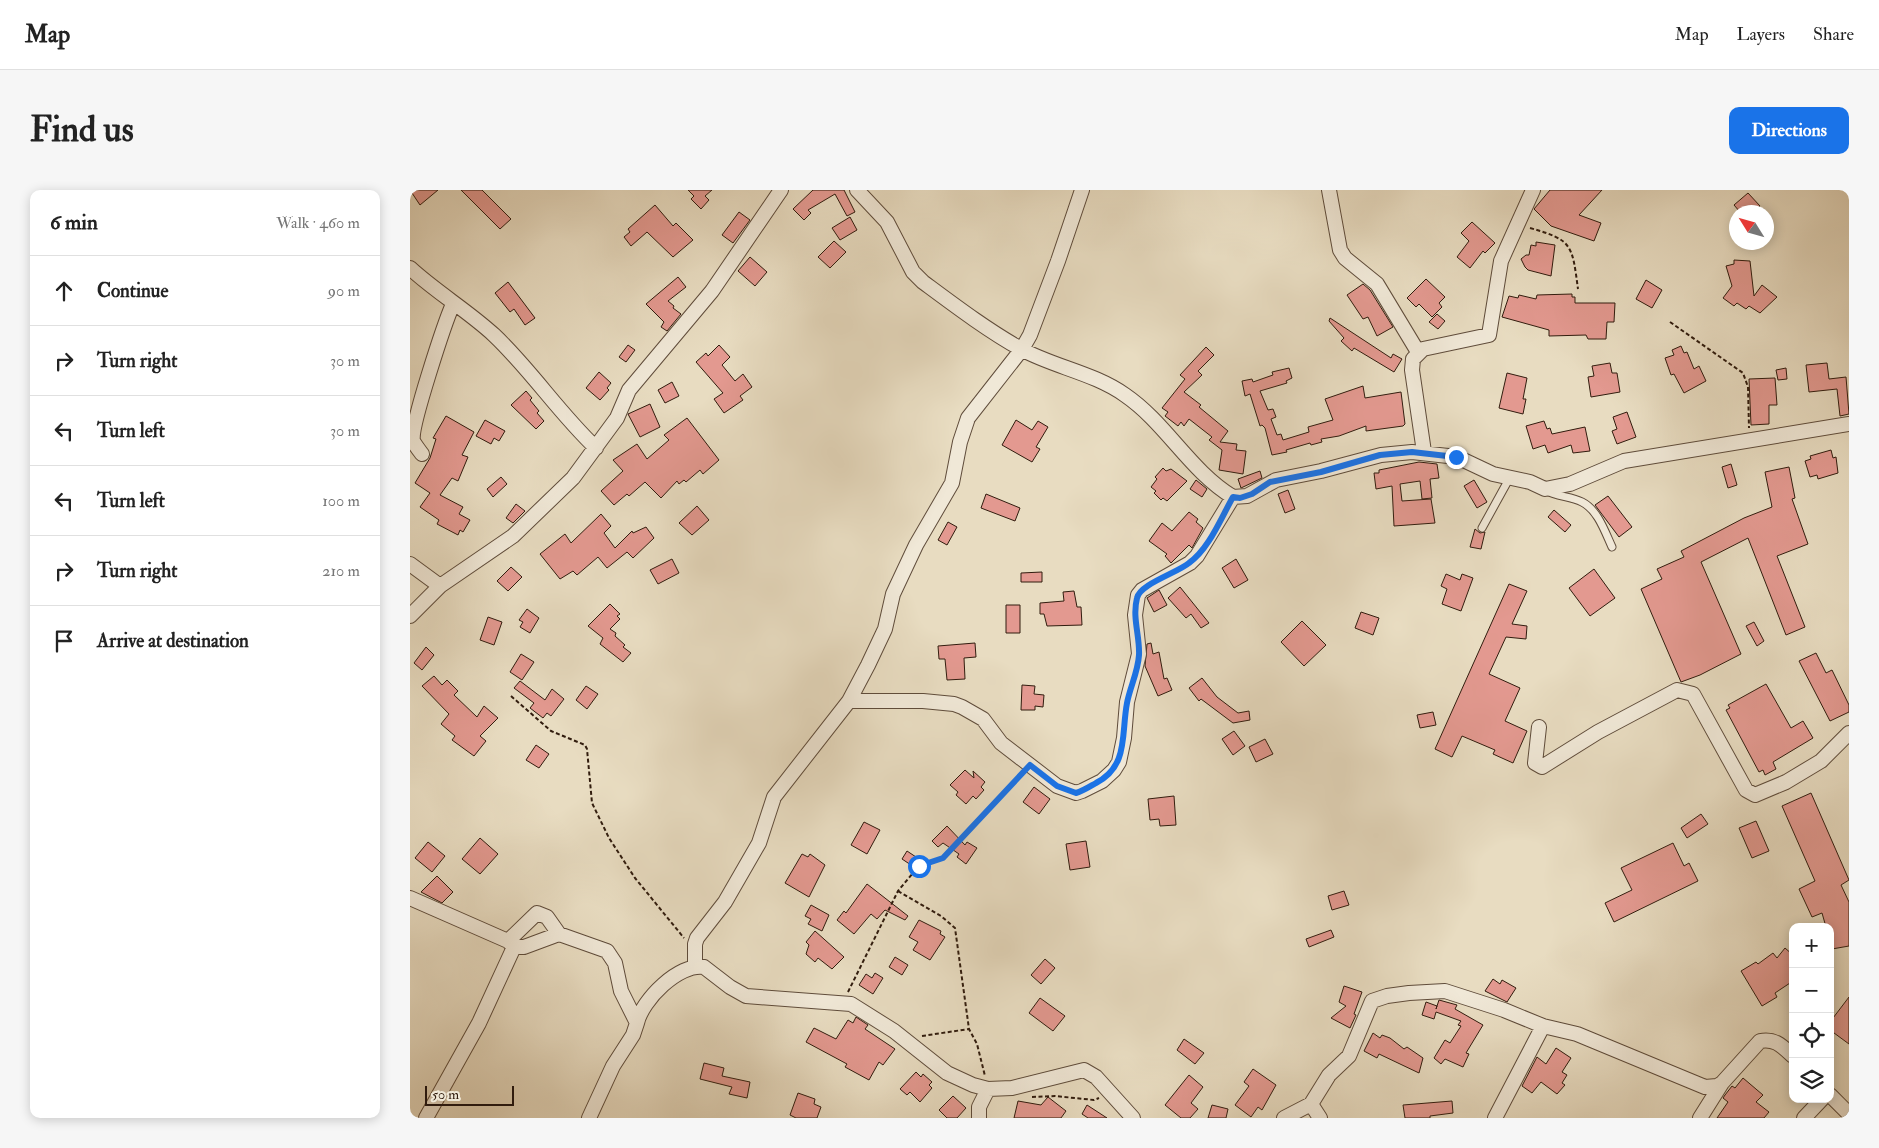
<!DOCTYPE html>
<html lang="en">
<head>
<meta charset="utf-8">
<style>
  body { margin:0; font-family:"IM FELL Double Pica",serif; background:#f6f6f6; color:#222 }
  .controls { position:absolute; right:15px; bottom:15px; display:grid; overflow:hidden; border-radius:10px; box-shadow:0 2px 12px #0003 }
  .controls button { width:45px; height:45px; display:grid; place-items:center; padding:0; border:0; border-bottom:1px solid #e0e0e0; background:#fff; color:#222; font:25px sans-serif }
  .compass { position:absolute; left:1319px; top:15px; width:45px; height:45px; border-radius:50%; background:#fff; box-shadow:0 2px 12px #0003; rotate:307deg }
  .scale { position:absolute; left:15px; bottom:12px; width:89px; box-sizing:border-box; padding-left:5px; border:2px solid #311c0e; border-top:0; font-size:14px; line-height:18px; white-space:nowrap; color:#311c0e; -webkit-text-stroke:4px #f0e8d7; paint-order:stroke }
  .stop { position:absolute; width:15px; height:15px; margin:-11px; border:4px solid #1a73e8; border-radius:50%; background:#fff }
  .stop.end { background:#1a73e8; border-color:#fff; box-shadow:0 1px 5px #0008 }
  .list { margin:0; padding:0; list-style:none }
  h2 { display:flex; justify-content:space-between; align-items:center; height:65px; margin:0; padding:0 20px; font-size:21px }
  h2 small { font-size:16px; font-weight:400; color:#767676 }
  .list li { display:grid; grid-template-columns:32px 1fr auto; gap:15px; align-items:center; box-sizing:border-box; height:70px; padding:0 20px; border-top:1px solid #e0e0e0 }
  .list b { display:block; font-size:19px; white-space:nowrap }
  .list em { font-size:16px; font-style:normal; color:#767676 }
  .icon { flex:none; width:28px; height:28px; fill:none; stroke:currentColor; stroke-width:2; stroke-linecap:round; stroke-linejoin:round }
  .map { position:relative; flex:none; width:1439px; height:928px; overflow:hidden; border-radius:10px }
  header { display:flex; align-items:center; gap:30px; box-sizing:border-box; height:70px; padding:0 25px; background:#fff; border-bottom:1px solid #e0e0e0 }
  header strong { font-size:24px }
  nav { display:flex; gap:28px; margin-inline-start:auto; font-size:18px }
  .intro { display:flex; align-items:center; justify-content:space-between; box-sizing:border-box; height:120px; padding:0 30px }
  h1 { margin:0; font-size:35px }
  .button { padding:12px 22px; border-radius:10px; background:#1a73e8; color:#fff; font-size:18px; font-weight:700 }
  main { display:flex; gap:30px; padding:0 30px }
  aside { flex:1; background:#fff; border-radius:10px; box-shadow:0 2px 12px #0003 }
  .map>svg:first-child { display:block }
  .building { fill:#e39990; stroke:#311c0e }
  .lines { fill:none; stroke-linecap:round; stroke-linejoin:round }
  .service-casing { stroke:#5f4c3b; stroke-width:9 }
  .minor-casing { stroke:#5f4c3b; stroke-width:16 }
  .path { stroke:#311c0e; stroke-width:2; stroke-dasharray:4 2.5; stroke-linecap:butt }
  .service { stroke:#f0e8d7; stroke-width:7 }
  .minor { stroke:#f0e8d7; stroke-width:14 }
  .route { stroke:#1a73e8; stroke-width:6 }
</style>
</head>
<body>
<header>
<strong>Map</strong>
<nav><a>Map</a><a>Layers</a><a>Share</a></nav>
</header>
<div class="intro"><h1>Find us</h1><a class="button">Directions</a></div>
<main>
<aside>
<h2>6 min<small>Walk · 460 m</small></h2>
<ul class="list">
<li><svg class="icon" aria-label="ahead" viewBox="0 0 24 24"><path d="M12 20V5M6 11l6-6 6 6"/></svg><div><b>Continue</b></div><em>90 m</em></li>
<li><svg class="icon" aria-label="right" viewBox="0 0 24 24"><path d="M7 20v-9h11M14 6l5 5-5 5"/></svg><div><b>Turn right</b></div><em>30 m</em></li>
<li><svg class="icon" aria-label="left" viewBox="0 0 24 24"><path d="M17 20v-9H6M10 6l-5 5 5 5"/></svg><div><b>Turn left</b></div><em>30 m</em></li>
<li><svg class="icon" aria-label="left" viewBox="0 0 24 24"><path d="M17 20v-9H6M10 6l-5 5 5 5"/></svg><div><b>Turn left</b></div><em>100 m</em></li>
<li><svg class="icon" aria-label="right" viewBox="0 0 24 24"><path d="M7 20v-9h11M14 6l5 5-5 5"/></svg><div><b>Turn right</b></div><em>210 m</em></li>
<li><svg class="icon" aria-label="arrive" viewBox="0 0 24 24"><path d="M6 21V4h12l-3 4 3 4H6"/></svg><div><b>Arrive at destination</b></div></li>
</ul>
</aside>
<div class="map">
<svg width="1439" height="928" viewBox="0 0 1439 928">
  <rect width="100%" height="100%" fill="#e8dcc1"/>
  <filter id="stains"><feTurbulence type="fractalNoise" baseFrequency=".004" numOctaves="4"/><feColorMatrix values="0 0 0 0 .2 0 0 0 0 .09 0 0 0 0 .02 0 0 0 .5 -.17"/></filter>
  <radialGradient id="worn" r=".72"><stop offset=".6" stop-color="#630" stop-opacity="0"/><stop offset="1" stop-color="#630" stop-opacity=".3"/></radialGradient>
  <path class="building" d="M0 0H28L10 15Z
    M51 0H72L101 29 90 39Z
    M278 0H302L295 6 299 10 291 19 281 9 284 6Z
    M403 0H434L445 22 437 26 425 4 398 20 401 23 394 30 383 19Z
    M1140 0H1192L1169 25 1191 33 1184 51 1141 36 1124 19Z
    M1338 3 1350 16 1343 22H1330L1324 15Z
    M245 15 263 36 266 33 283 50 263 67 237 42 221 56 214 47 220 42 218 39Z
    M329 22 340 30 323 53 312 45Z
    M440 27 447 40 430 50 422 38Z
    M1062 32 1085 53 1075 63 1073 61 1060 78 1047 67 1059 51 1051 43Z
    M424 51 436 62 420 78 408 67Z
    M1126 52 1145 55 1141 86 1118 80 1115 77 1111 69 1116 65H1119L1121 55 1126 56Z
    M340 67 357 82 345 96 328 81Z
    M1324 70 1340 71 1344 106 1352 95 1367 107 1350 123 1339 116 1336 119 1327 113 1324 116 1313 108 1322 96 1316 76 1324 74Z
    M268 87 276 97 258 111 264 116 263 118 271 124 257 141 251 137 254 132 236 114Z
    M1016 89 1035 107 1029 113 1032 117 1022 127 1009 114 1006 117 997 108Z
    M1236 90 1252 100 1242 118 1226 109Z
    M98 92 125 128 115 135 104 119 100 122 85 103Z
    M953 94 960 100 983 137 967 146 958 127 953 129 937 105Z
    M1162 104V107H1165V113H1205L1204 132H1197L1196 149H1178L1176 145 1139 146V140L1092 127 1099 106 1108 108 1109 105 1126 109 1127 105Z
    M1027 124 1035 131 1028 139 1019 132Z
    M920 128 981 168 983 164 992 169 984 182 944 158 942 161 931 151 934 148 919 131Z
    M218 155 225 160 216 172 209 167Z
    M309 155 320 167 312 175 325 191 333 184 342 197 330 206 333 210 314 223 304 209 313 203 286 172 296 163 298 166Z
    M1271 156 1274 163 1277 162 1284 179 1289 176 1296 191 1274 203 1264 184 1261 185 1255 168 1264 165 1262 160Z
    M796 157 804 165 788 181 792 185 774 202 791 215 789 217 818 241 810 252 827 254 826 260 836 261 833 284 809 280 812 260 799 250 802 247 779 229 774 236 771 232 768 236 755 226 758 222 752 218 775 189 770 185Z
    M1200 173 1202 183H1207L1210 202 1181 207 1178 187 1184 186 1182 176Z
    M1417 173 1419 189 1436 187 1439 224 1430 226 1427 199 1399 202 1396 175Z
    M879 178 882 188 876 191 877 193 850 201 858 220 863 219 866 227 861 229 867 245 871 244 873 250 899 242 898 237 923 230 915 209 953 196 955 208 991 202 995 234 993 236 956 241V236L929 246 911 249 912 252 901 255 900 253 876 260 877 262 862 265 855 238 852 235 850 236 840 204 835 206 832 191 842 189 843 192 863 185 862 182Z
    M1376 178 1377 189 1368 190 1366 180Z
    M189 182 201 193 197 198 199 200 190 210 176 198Z
    M1097 183 1117 188 1113 209H1116L1113 224 1089 218Z
    M1365 188 1367 215H1359V234L1341 235 1339 189Z
    M262 192 269 206 255 213 248 200Z
    M116 201 122 208 120 210 129 221 127 223 134 231 126 239 101 215Z
    M240 214 250 237 230 247 218 224Z
    M1217 222 1226 247 1207 254 1202 241 1207 239 1203 227Z
    M36 226 64 242 52 265 58 267 48 291 42 288 30 305 53 317 49 324 60 330 53 342 50 340 48 345 27 334 29 330 10 317 20 303 5 293 20 268 26 249 23 248Z
    M277 228 309 270 293 284 290 280 276 292 274 290 269 294 267 291 251 308 235 292 219 306 217 304 204 315 191 301 213 281 203 270 227 254 237 269 259 250 254 245Z
    M75 230 95 241 89 251 84 248 81 254 66 246Z
    M606 230 622 240 628 231 638 237 626 257 630 259 622 272 592 255Z
    M1134 231 1137 239 1140 238 1142 244 1175 237 1180 261 1163 263 1161 255 1138 263 1135 255 1123 259 1116 236Z
    M1421 260 1423 268 1426 267 1428 283 1408 289 1407 285 1400 287 1395 271 1401 269 1400 266Z
    M1009 272 1027 274 1029 288 1020 289 1022 308 1012 309 1010 291 990 294 992 311 1021 309 1025 333 984 336 982 296 966 299 964 283H969V280Z
    M1321 274 1327 295 1318 298 1312 277Z
    M1379 277 1385 308 1382 309 1398 354 1367 366 1395 437 1376 445 1338 348 1291 372 1331 464 1290 485 1271 492 1231 399 1252 389 1247 379 1274 367 1271 361 1334 328 1362 317 1355 282Z
    M753 278 756 281 761 279 777 291 757 311 753 308 751 310 744 303 746 301 741 297 747 289 745 287Z
    M850 281 852 288 831 298 828 289Z
    M91 287 97 294 83 307 77 299Z
    M786 290 797 299 792 307 780 299Z
    M1064 290 1077 312 1067 318 1054 296Z
    M878 300 885 319 875 323 868 304Z
    M576 304 610 318 605 331 571 318Z
    M1198 306 1222 337 1209 347 1185 315Z
    M106 314 115 321 103 333 96 328Z
    M287 316 299 330 282 345 269 333Z
    M1144 320 1161 335 1155 342 1138 327Z
    M779 322 788 329 786 332 793 338 782 358 779 355 761 373 755 366 757 364 739 351 752 333 762 341Z
    M191 324 201 336 194 343 205 358 222 341 223 343 236 337 244 348 223 368 217 362 197 378 188 367 167 385 163 381 150 389 130 364 155 344 161 353Z
    M538 332 547 337 537 355 528 350Z
    M1065 339 1070 343 1075 342 1071 359 1060 357Z
    M262 369 269 383 248 394 240 380Z
    M826 369 838 390 824 398 812 378Z
    M101 377 112 387 98 401 87 391Z
    M1184 379 1205 408 1180 426 1159 398Z
    M632 382V392H611V383Z
    M1036 384 1050 390 1052 384 1063 388 1051 421 1032 414 1037 399 1031 396Z
    M1099 394 1117 401 1102 434 1117 436 1116 449 1096 447 1079 484 1110 498 1095 531 1117 541 1103 573 1083 564 1085 560 1052 546 1042 567 1025 559Z
    M770 397 799 433 791 438 781 424 776 428 758 408Z
    M749 400 757 415 744 422 737 408Z
    M664 401 667 417H671L672 435 637 436 634 424H630V413L654 411 653 402Z
    M200 414 210 424 207 426 210 429 200 439 206 443 205 446 215 455 213 457 221 463 213 472 190 454 193 448 178 436Z
    M596 415H610V443H596Z
    M117 419 129 428 120 443 110 437 113 432 109 430Z
    M951 422 969 428 963 445 945 438Z
    M78 427 92 432 84 455 70 450Z
    M892 431 916 455 894 476 871 452Z
    M1344 432 1354 451 1347 456 1336 436Z
    M565 453 566 467 554 468 555 489 537 490 535 469H529L528 456Z
    M741 453 743 464 749 462 754 489 757 488 762 500 748 506 735 476 737 454Z
    M16 457 24 465 12 480 4 473Z
    M1406 463 1416 483 1422 480 1439 515V522L1420 531 1389 471Z
    M111 464 124 472 112 490 100 482Z
    M24 486 32 495 37 490 48 501 44 505 67 527 74 516 88 528 70 546 76 551 64 566 42 550 45 546 31 534 39 524 12 496Z
    M792 488 807 507 828 523 839 521 840 530 823 533 791 509 789 511 779 498Z
    M110 491 135 510 142 499 154 509 141 526 137 523 133 528 120 518 124 513 104 498Z
    M1356 494 1381 538 1393 531 1403 548 1363 572 1366 579 1355 585 1353 580 1349 582 1316 520 1320 518 1318 515Z
    M612 495 625 496 624 504 634 505 633 517 625 516V520H611Z
    M176 496 188 504 177 519 166 510Z
    M1023 522 1026 535 1010 538 1007 525Z
    M824 541 835 556 823 565 812 549Z
    M855 549 863 564 846 572 839 557Z
    M126 555 139 564 129 578 116 570Z
    M555 580 564 588 563 581 575 592 571 597 574 600 566 609 563 606 556 614 546 605 548 602 540 595Z
    M624 597 640 609 629 624 613 612Z
    M1401 603 1439 690 1431 695 1439 712V756L1422 759 1420 737H1416L1412 723 1402 727 1389 699 1405 691 1372 616Z
    M764 606 766 635 750 636 749 629 740 630 738 609Z
    M1291 624 1298 634 1277 648 1271 638Z
    M1346 631 1359 661 1342 668 1329 638Z
    M454 632 470 640 457 664 441 655Z
    M537 636 555 655 557 652 567 658 556 674 547 667 549 664 533 653 528 657 522 651Z
    M70 648 88 664 70 684 52 669Z
    M676 651 680 677 660 680 656 654Z
    M18 652 35 666 22 682 5 668Z
    M1263 653 1274 676 1279 673 1288 691 1204 732 1195 713 1222 700 1211 678Z
    M497 661 506 667 501 675 492 669Z
    M392 664 398 667 400 664 415 675 399 707 375 693Z
    M27 686 43 702 32 713 11 702Z
    M457 694 498 726 495 730 475 720 467 729 461 724 444 744 427 730 434 721 436 723Z
    M934 701 939 715 922 720 918 706Z
    M401 715 419 725 412 741 398 734 401 729 395 726Z
    M509 730 531 741 530 744 535 747 520 770 503 760 508 752 499 747Z
    M921 740 924 747 899 757 896 749Z
    M405 741 434 767 422 779 408 768 405 772 396 764 399 755 396 752Z
    M1375 758 1383 765V791L1365 803 1367 807 1352 816 1331 781 1346 772 1348 774 1363 763 1367 768Z
    M485 767 498 775 492 785 479 777Z
    M635 769 645 778 631 794 621 785Z
    M465 783 473 788 463 804 449 795 456 784 462 788Z
    M1083 789 1090 794 1092 790 1106 798 1097 812 1075 801Z
    M934 796 952 802 944 824 946 825 940 838 921 828 936 816 929 812Z
    M1439 807V854L1420 840V832Z
    M630 808 655 826 643 841 619 823Z
    M1029 810 1047 815 1045 819 1073 835 1056 863 1059 864 1053 877 1035 869 1031 874 1024 868 1035 850 1040 853 1051 836 1048 835 1051 831 1026 822 1024 829 1012 825 1016 812 1027 816 1026 819Z
    M446 827 458 835 455 839 485 859 473 875 469 872 459 890 435 877 437 874 396 852 404 838 426 849 438 830 443 833Z
    M963 843 970 848 972 845 980 848 994 859 997 857 1013 868 1009 883 969 864 967 868 954 861Z
    M774 849 794 863 785 874 767 860Z
    M1146 858 1161 868 1152 882 1157 885 1152 893 1155 895 1147 904 1131 892 1122 903 1112 896 1127 867 1136 874Z
    M294 873 314 878 312 886 340 892 337 908 319 904 322 897 290 889Z
    M843 879 866 895 852 920 848 917 841 927 825 915 839 896 834 892Z
    M506 882 511 887 513 884 522 892 519 895 522 898 510 912 500 902 497 905 490 899Z
    M779 885 793 897 781 913 788 919 780 928H771L755 915Z
    M1333 888 1353 905 1346 912 1359 922 1354 928H1307L1318 912 1313 908 1315 905 1322 896 1325 898Z
    M388 903 405 909 404 914 411 917 407 928H386L380 925Z
    M543 906 556 918 547 928H537L529 920Z
    M638 907 656 921 651 928H604L608 911 631 915Z
    M1042 911 1043 923 1020 926V928H995L993 915Z
    M677 915 697 928H678L672 924Z
    M802 915 818 919 816 928H798Z"/>
  <g class="lines">
    <defs>
      <path id="service" d="M1135 300C1147 307 1160 306 1172 312 1188 320 1195 342 1202 357
        M1072 338 1099 289"/>
      <path id="minor" d="M447 0 477 32 503 82 513 92C544 115 577 140 611 159 644 177 684 183 715 205 756 233 780 281 823 307L837 306 866 290 911 281 971 265 1002 262 1047 267 1083 284 1120 292 1135 299 1160 294 1214 271 1439 234
        M919 0 930 60 935 68 967 94 1008 162
        M0 78C26 102 58 121 84 145 121 180 149 223 186 258
        M1014 262 1002 180 1003 169 1013 159 1079 145 1091 71 1123 0
        M12 264C9 260 5 255 3 251 0 237 35 132 43 114
        M0 374 30 396
        M0 426 30 396 103 346 163 288 207 228 219 200 302 101 371 0
        M439 511H513L544 514 552 517 573 529 591 553 647 596 666 603 672 601 692 591 704 580 709 572 714 548 717 512 729 464 725 425 728 405 732 400 780 373 787 366 823 307
        M1129 537 1125 573 1132 577 1188 542 1267 500 1283 504 1336 600 1345 605 1376 592 1411 571 1439 543
        M0 708 98 751 104 757
        M98 751 127 723 137 727 149 744
        M285 777V754L287 748 315 712 349 653 364 607 439 511 458 475 475 439 483 404 506 355 542 293 550 252 558 228 612 159 620 145 648 71 672 0
        M227 833C232 810 269 773 294 777L320 797 336 806 441 814 484 841 537 883 563 895 578 899 602 898 674 880 686 887 723 928
        M1420 905 1439 924
        M901 914 910 928
        M16 928 69 833 104 757H114L149 744 197 761 205 773 211 801 227 833 223 845 203 876 179 928
        M569 928V917L578 899
        M874 928 901 914 919 885 939 866 962 811 977 806 999 803 1035 801 1094 820 1133 836 1167 844 1295 897 1307 896 1312 893 1350 851C1365 848 1372 856 1383 866
        M1085 928 1133 836
        M1290 928 1312 893
        M1394 928 1412 909"/>
    </defs>
    <use href="#service" class="service-casing"/>
    <use href="#minor" class="minor-casing"/>
    <path class="path" d="M1120 38C1163 50 1162 55 1168 99
      M1260 132 1333 183 1338 197 1339 238
      M101 506 141 541 175 555 177 559 182 613 199 648 225 688 274 748
      M488 701 531 726 545 738 559 839 567 854 575 886
      M438 802 488 701 503 683 509 677 533 668 612 584
      M512 846 559 839
      M622 907 645 906 684 910 689 908"/>
    <use href="#service" class="service"/>
    <use href="#minor" class="minor"/>
  </g>
  <g class="lines">
    <path class="route" d="M509 676 533 668 620 575 647 596 666 603C673 601 679 597 686 593 719 576 711 544 717 513 720 497 728 482 729 465 730 446 722 428 727 408 730 394 767 383 779 373 799 359 811 328 823 307L830 308 842 304 860 292 911 282 970 265 1002 262 1046 267"/>
  </g>
  <rect width="100%" height="100%" filter="url(#stains)"/>
  <rect width="100%" height="100%" fill="url(#worn)"/>
</svg>
<div class="controls">
<button>+</button>
<button>−</button>
<button><svg class="icon" aria-label="locate" viewBox="0 0 24 24"><circle cx="12" cy="12" r="6"/><path d="M12 2v4M12 18v4M2 12h4M18 12h4"/></svg></button>
<button><svg class="icon" aria-label="layers" viewBox="0 0 24 24"><path d="M12 4l9 5-9 5-9-5zM3 14l9 5 9-5"/></svg></button>
</div>
<svg class="compass" viewBox="-18 -18 36 36"><path d="M0-13l5 13h-10z" fill="#e53935"/><path d="M0 13l5-13h-10z" fill="#767676"/></svg>
<div class="scale">50 m</div>
<div class="stop" style="left:509px;top:676px"></div>
<div class="stop end" style="left:1046px;top:267px"></div>
</div>
</main>
</body>
</html>
